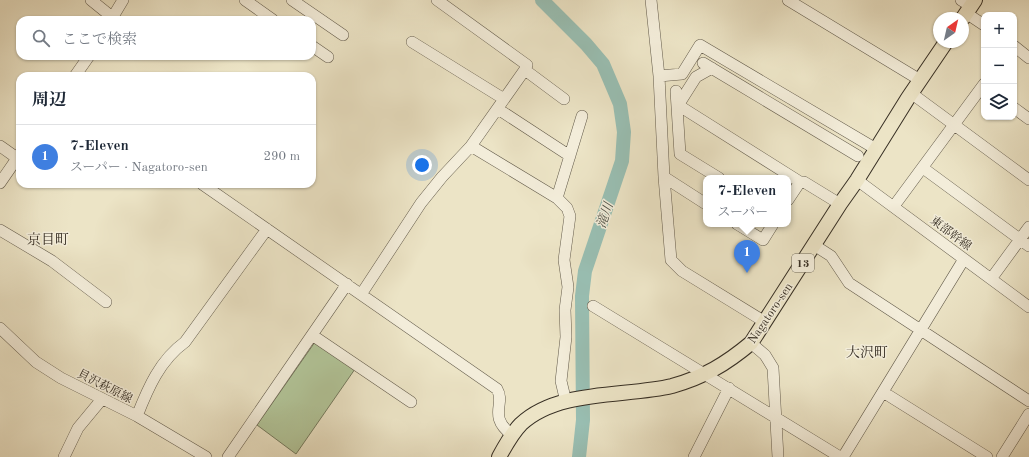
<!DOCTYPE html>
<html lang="ja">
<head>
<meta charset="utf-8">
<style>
  body { margin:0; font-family:"Old Standard TT","Noto Serif JP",serif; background:#f6f6f7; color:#1f2937 }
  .controls { position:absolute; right:12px; top:12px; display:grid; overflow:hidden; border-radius:8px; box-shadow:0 1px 3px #0004 }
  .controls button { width:36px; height:36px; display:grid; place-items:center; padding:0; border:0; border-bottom:1px solid #e0e1e3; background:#fff; color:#1f2937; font:20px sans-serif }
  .compass { position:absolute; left:933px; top:12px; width:36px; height:36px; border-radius:50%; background:#fff; box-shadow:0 1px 3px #0004; rotate:34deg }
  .you { position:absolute; left:422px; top:165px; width:14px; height:14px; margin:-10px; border:3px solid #fff; border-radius:50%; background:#1a73e8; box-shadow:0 0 0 6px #1a73e833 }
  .badge { display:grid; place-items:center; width:26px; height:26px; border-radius:50%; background:#ea580c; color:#fff; font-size:13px; font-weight:700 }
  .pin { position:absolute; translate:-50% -33px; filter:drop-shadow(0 1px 2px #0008) }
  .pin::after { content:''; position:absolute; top:21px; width:14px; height:12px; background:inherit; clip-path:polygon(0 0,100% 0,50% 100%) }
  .popup { position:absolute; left:703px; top:175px; width:88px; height:52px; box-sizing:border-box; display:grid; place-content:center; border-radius:8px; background:#fff; filter:drop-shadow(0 1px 3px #0005); font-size:13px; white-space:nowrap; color:#747a83 }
  .popup b { font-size:15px; color:#1f2937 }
  .popup::after { content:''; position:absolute; left:50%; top:100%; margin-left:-8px; border:8px solid transparent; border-top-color:#fff }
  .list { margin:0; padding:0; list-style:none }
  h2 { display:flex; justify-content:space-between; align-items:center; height:52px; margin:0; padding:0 16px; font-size:17px }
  h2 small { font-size:13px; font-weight:400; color:#747a83 }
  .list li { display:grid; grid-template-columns:26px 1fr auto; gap:12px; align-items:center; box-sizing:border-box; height:64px; padding:0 16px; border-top:1px solid #e0e1e3 }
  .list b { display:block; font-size:15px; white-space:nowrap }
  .list p { margin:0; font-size:13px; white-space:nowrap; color:#747a83 }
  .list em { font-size:13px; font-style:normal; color:#747a83 }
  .icon { flex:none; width:22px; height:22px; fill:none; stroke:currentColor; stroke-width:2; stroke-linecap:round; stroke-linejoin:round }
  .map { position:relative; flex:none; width:1029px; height:457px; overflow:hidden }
  .search { position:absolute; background:#fff; box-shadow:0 1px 3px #0004; left:16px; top:16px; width:300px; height:44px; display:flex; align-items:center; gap:10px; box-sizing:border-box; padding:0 14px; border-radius:12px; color:#747a83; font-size:15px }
  .panel { position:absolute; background:#fff; box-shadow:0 1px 3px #0004; left:16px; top:72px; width:300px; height:116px; border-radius:12px }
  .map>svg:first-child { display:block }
  .green { fill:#b2c599; stroke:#747a5e }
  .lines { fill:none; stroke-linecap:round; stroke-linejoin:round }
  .river { stroke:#99bfb3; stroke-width:14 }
  .minor-casing { stroke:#645c4c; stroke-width:12 }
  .major-casing { stroke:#372f24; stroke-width:16 }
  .minor { stroke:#f3edda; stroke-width:11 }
  .major { stroke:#ece4c6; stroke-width:14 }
  .labels { text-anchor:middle; stroke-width:3; stroke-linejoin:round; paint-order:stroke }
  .shield { fill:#f3edda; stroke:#6f685b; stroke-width:1 }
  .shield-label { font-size:11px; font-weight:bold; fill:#372f24 }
  .street-label { font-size:12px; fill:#372f24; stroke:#f3edda }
  .water-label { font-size:13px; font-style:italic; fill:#505348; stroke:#f3edda }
  .quarter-label { font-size:14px; fill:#372f24; stroke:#f3edda }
</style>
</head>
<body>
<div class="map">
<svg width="1029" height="457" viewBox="0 0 1029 457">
  <rect width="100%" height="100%" fill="#ece4c6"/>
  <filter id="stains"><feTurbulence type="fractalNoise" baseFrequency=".005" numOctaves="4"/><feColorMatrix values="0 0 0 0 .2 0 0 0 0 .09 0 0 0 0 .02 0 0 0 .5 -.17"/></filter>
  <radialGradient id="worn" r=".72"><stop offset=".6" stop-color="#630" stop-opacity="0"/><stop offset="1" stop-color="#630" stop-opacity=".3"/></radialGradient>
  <path class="green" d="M315 342 355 369 296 454 257 425Z"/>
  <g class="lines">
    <path class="river" d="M542 0 586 44 603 64 620 104 624 132 622 161 585 271 582 296 583 420 579 457"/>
    <defs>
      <path id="minor" d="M91 0 112 17
        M245 0 273 20
        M292 0 343 35
        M651 0 659 76 664 177 671 260 682 271 765 322
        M788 0 920 80
        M961 0 971 6
        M966 13 984 25
        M111 20 123 0
        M412 42 504 99
        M312 46 328 57
        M1014 46 1029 58
        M703 63 858 156
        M712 68 696 77 677 107H681L800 182
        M525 70 564 99
        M75 76 89 56
        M659 76 682 74 700 45 876 149
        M676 91 680 154 719 178
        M911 93 1029 180
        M1014 108 1029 119
        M498 109 570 156
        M0 146 17 158
        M471 146 557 198 567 208 570 216 564 260 568 287 565 310 566 337 561 381 566 402
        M923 168 1029 246
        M664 177 706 204
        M857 180 1029 307
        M0 183 20 154
        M202 184 497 389C506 404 487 416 512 435
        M557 198 582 116
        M788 200 800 182H804L840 204
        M894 206 984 84
        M737 224 763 240 773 224
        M0 230 52 261 106 302
        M814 245 831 256 849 283 1029 401
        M991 279 1029 227
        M362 293 421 203 442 177 471 146 526 68 527 65 437 0
        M593 306 840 457
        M0 328 36 362 61 378 137 416 206 457
        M312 335 411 402
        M751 343 765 355 773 368 778 457
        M883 392 987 457
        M137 416C148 388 160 360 185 342L267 229
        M64 457 78 428 102 399
        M228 457 347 284
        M694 457 729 388
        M843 457 964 259
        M1002 457 1029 414"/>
      <path id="major" d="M963 18 975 0
        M499 457C505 446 512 433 521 424 558 389 627 397 672 386 704 377 726 364 751 343L840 204 857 180 908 98 946 42"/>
    </defs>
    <use href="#minor" class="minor-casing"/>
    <use href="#major" class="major-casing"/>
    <use href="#minor" class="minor"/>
    <use href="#major" class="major"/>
  </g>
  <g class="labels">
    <rect class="shield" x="792" y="254" width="22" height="18" rx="3"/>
    <g class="shield-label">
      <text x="803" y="267">13</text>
    </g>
    <g class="street-label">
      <text transform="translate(951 233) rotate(37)" y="4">東部幹線</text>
      <text transform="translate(770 313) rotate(-56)" y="4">Nagatoro-sen</text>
      <text transform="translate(105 386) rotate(27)" y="4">貝沢萩原線</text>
    </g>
    <g class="water-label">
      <text transform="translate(604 215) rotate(-71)" y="5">滝川</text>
    </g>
    <g class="quarter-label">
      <text x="48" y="244">京目町</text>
      <text x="867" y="357">大沢町</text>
    </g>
  </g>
  <rect width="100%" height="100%" filter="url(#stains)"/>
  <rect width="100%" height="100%" fill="url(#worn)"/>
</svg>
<div class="controls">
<button>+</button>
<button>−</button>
<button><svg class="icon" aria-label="layers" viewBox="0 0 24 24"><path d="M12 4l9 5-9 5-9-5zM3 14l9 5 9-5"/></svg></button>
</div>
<svg class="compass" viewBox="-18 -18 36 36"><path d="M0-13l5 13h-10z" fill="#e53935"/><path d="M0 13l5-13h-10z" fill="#747a83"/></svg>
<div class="you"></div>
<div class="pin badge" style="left:747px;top:273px;background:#3f7fe0">1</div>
<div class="popup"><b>7-Eleven</b>スーパー</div>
<div class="search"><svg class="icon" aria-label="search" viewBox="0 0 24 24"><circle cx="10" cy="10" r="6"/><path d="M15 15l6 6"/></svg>ここで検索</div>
<section class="panel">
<h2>周辺<small></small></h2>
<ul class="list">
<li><span class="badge" style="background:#3f7fe0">1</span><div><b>7-Eleven</b><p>スーパー · Nagatoro-sen</p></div><em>290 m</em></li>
</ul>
</section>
</div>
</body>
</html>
